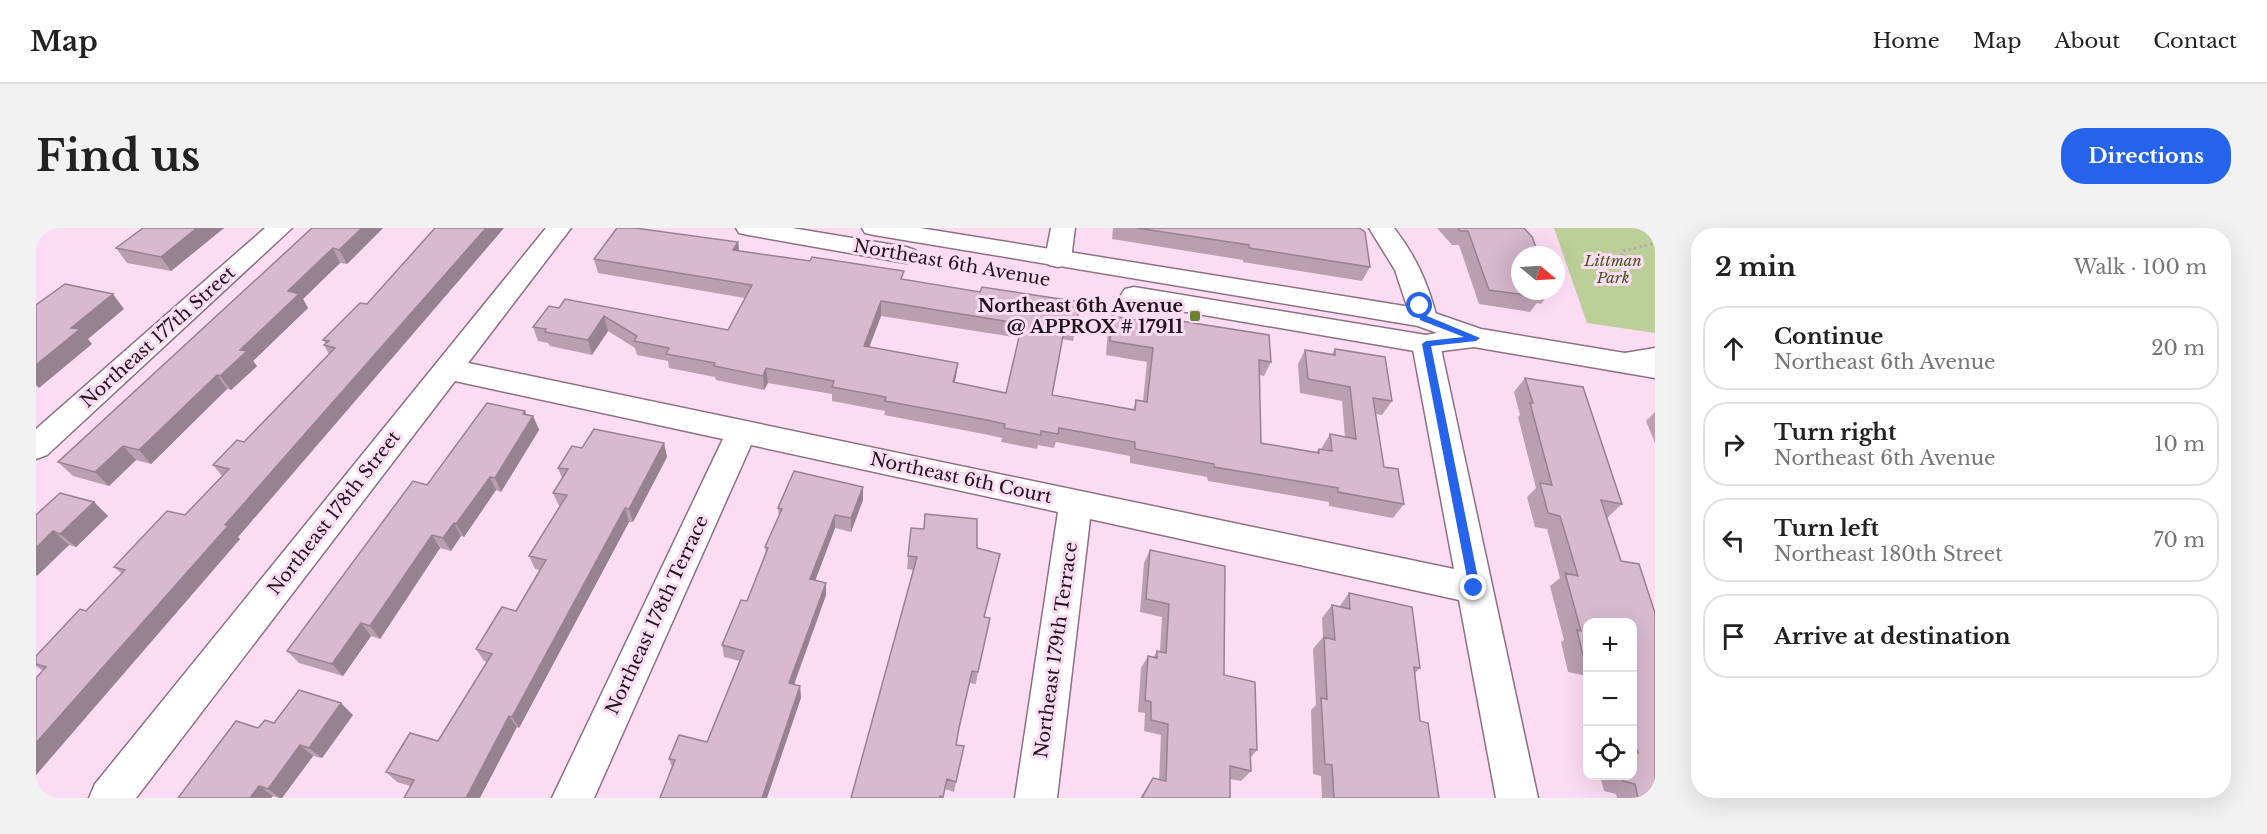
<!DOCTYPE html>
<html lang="en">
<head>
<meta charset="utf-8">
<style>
  body { margin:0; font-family:"Libre Baskerville",serif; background:#f2f2f2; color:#222 }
  .controls { position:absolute; right:18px; bottom:18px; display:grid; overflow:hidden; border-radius:12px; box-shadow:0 6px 24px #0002 }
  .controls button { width:54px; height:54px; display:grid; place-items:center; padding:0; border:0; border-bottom:2px solid #e0e0e0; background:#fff; color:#222; font:30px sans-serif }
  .compass { position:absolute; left:1475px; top:18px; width:54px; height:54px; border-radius:50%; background:#fff; box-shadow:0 6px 24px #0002; rotate:108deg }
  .stop { position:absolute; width:18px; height:18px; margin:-14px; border:4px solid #2563eb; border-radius:50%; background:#fff }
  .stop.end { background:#2563eb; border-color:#fff; box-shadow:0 2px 6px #0008 }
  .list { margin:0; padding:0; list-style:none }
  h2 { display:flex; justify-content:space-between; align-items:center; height:78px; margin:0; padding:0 24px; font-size:26px }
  h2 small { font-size:20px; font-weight:400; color:#767676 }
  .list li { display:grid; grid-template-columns:39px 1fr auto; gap:18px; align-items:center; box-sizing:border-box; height:84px; margin:0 12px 12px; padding:0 12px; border:2px solid #e0e0e0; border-radius:24px }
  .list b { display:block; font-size:22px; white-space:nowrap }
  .list p { margin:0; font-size:20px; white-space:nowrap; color:#767676 }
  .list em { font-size:20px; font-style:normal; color:#767676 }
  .icon { flex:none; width:33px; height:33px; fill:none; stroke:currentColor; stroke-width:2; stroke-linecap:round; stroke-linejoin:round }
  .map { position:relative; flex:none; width:1619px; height:570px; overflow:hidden; border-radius:24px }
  header { display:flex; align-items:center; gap:36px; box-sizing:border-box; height:84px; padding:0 30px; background:#fff; border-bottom:2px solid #e0e0e0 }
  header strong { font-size:28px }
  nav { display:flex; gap:33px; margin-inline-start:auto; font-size:21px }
  .intro { display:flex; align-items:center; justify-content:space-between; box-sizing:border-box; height:144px; padding:0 36px }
  h1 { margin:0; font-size:42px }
  .button { padding:15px 27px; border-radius:24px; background:#2563eb; color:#fff; font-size:21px; font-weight:700 }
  main { display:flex; gap:36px; padding:0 36px }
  aside { flex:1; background:#fff; border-radius:24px; box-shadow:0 6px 24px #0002 }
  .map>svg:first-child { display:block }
  .green { fill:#bccf98 }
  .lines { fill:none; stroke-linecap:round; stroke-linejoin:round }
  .minor-casing { stroke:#8c7083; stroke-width:3 }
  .secondary-casing { stroke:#8c7083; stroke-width:3 }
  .primary-casing { stroke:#8c7083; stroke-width:3 }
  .path { stroke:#b39aac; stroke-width:3; stroke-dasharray:1.5 4; stroke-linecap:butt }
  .minor { fill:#fff; fill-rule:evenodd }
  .secondary { fill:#fff; fill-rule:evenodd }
  .primary { fill:#fff; fill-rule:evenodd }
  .wall { fill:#ba9fb1; fill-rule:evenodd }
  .shaded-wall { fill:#978290 }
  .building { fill:#d8b9ce; stroke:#978290; stroke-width:1.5; fill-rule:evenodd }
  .route { fill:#2563eb }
  .poi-dot { fill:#6c8335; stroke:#fcdcf2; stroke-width:2 }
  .labels { text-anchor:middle; stroke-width:6; stroke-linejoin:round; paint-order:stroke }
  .far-park-label { font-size:15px; font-style:italic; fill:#445616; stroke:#fcdcf2 }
  .street-label { font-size:18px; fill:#1f141c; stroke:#fcdcf2 }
  .poi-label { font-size:18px; font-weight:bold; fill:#1f141c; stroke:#fcdcf2; text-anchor:end }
</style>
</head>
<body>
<header>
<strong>Map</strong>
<nav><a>Home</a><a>Map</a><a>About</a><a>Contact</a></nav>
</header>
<div class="intro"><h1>Find us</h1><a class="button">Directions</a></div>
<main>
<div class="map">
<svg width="1619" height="570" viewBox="0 0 1619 570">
  <rect width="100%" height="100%" fill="#fcdcf2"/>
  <path class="green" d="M1518 0H1619V105L1551 95Z"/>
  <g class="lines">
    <defs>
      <path id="minor" d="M229 0H256L11 227 0 231V201Z
        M510 0H535L432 135 1418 341 1376 116 1380 109 1390 107 1400 109 1404 116 1502 570H1460L1423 372 1054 291 1021 570H979L1022 284 715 217 558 570H516L687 211 419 153 100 570H53L59 556Z
        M1015 0H1039L1035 31 1031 37 1022 39 1013 37 1009 31Z
        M1333 0H1358C1380 28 1392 56 1401 90L1397 96 1387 99 1377 96 1359 42Z"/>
      <path id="secondary" d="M700 0H756L870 19 879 22 883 27 879 32 870 35 712 7 703 5Z
        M826 0H884L1387 81 1445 101 1619 130V150L1438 119 1390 125 1098 75 1089 73 1085 67 1089 61 1098 59 1390 107 1401 105 1382 98 838 7 829 5Z"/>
      <path id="primary" d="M1619 120V140L1587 144 1577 141 1573 134 1577 127Z"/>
    </defs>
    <use href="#minor" class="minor-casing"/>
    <use href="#secondary" class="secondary-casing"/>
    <use href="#primary" class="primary-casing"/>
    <path class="path" d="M1613 0 1619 8
      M1594 52 1586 40V23L1616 16 1619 10"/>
    <use href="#minor" class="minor"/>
    <use href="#secondary" class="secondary"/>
    <use href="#primary" class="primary"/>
  </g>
  <path class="wall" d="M107 0H188L135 43 91 35 80 20Z
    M276 0H347L311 36 304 35 267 71 272 80 217 133 221 138 195 162 191 161 115 236 100 232 73 258 37 248 22 234Z
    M399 0H468L202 309 204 311 0 547V450L7 443 0 438V428L50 383 86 346 78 339 149 287 186 248 177 237 208 214 293 126 288 117 290 116 287 112 331 76Z
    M1077 0H1323L1334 39 1326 53 1207 34V32L1076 11Z
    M1401 0H1488L1484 63H1515L1505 76 1501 75 1494 84 1443 76 1423 17H1416Z
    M702 14 703 23 867 51 1040 99 1037 113 1026 111 1016 167 1097 182 1100 172 1107 173 1111 134 1070 127 1072 102 1076 88 1123 95 1125 90 1235 134 1228 148 1223 147 1225 215 1280 224 1283 221H1285L1294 206 1309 209 1306 173 1264 165 1262 136 1269 122 1296 126 1299 121 1356 173 1346 187 1340 186 1348 239 1368 276 1357 290 1293 278V274L1172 253 1171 249 1094 235V228L1020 214 1018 220 1002 217 1001 221 965 214 966 210 948 206 848 187 849 183 796 173V166L732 155 728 162 680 152 679 149 633 140 632 133 601 127 599 120 572 103 556 127 514 118 512 115 502 113 497 99 523 80 692 102 709 70 562 45 558 31ZM845 88 983 110 970 165 918 154 920 149 833 119Z
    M1489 150 1547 159 1586 276 1571 290 1585 333 1603 336 1619 385V570H1581L1580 566 1568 563 1564 548H1596V394H1551V448L1532 444 1525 414 1528 412 1514 358 1524 350 1511 301 1499 299 1491 269 1500 260 1482 189 1484 187 1478 164Z
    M1619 184V215L1610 193Z
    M491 186 497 188 503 202 465 264 460 262 428 309 425 308 415 323 404 320 344 411 335 408 307 448 263 435 251 423 391 257Z
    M628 215 631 229 597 294H593L483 500 481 499 374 558 361 554 350 544 402 513 451 434 448 433 440 421 480 383 504 342 499 341 493 328 524 278H523L517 265 526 250 522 240 546 220Z
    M827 259V272L815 304 799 300 779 352 790 355V367L758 457 764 458 765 470 636 539 633 531 671 514 704 433 688 429 686 417 711 373 730 326 729 319 743 288 742 280Z
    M58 274 72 288 40 319 33 317 0 347V287Z
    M889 286 941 320 948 389 942 444 940 456 933 455 923 500 920 517V554L918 564 909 561 907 570H815L878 342 871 341 875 300 888 301Z
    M1114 322 1188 447 1221 522 1215 529V543L1205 553 1194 551V570H1104L1117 550 1123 552 1125 507 1108 503 1109 485 1102 484 1105 440 1112 428 1117 430 1121 423H1124L1126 389 1104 384 1108 335Z
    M1313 365 1384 440 1379 445 1384 493 1403 570H1286L1285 548 1277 546 1275 482 1280 477 1277 421 1287 409 1286 390 1296 377 1303 379Z
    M317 487 286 530 277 528 246 570H243L237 568 142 570 222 500 238 495Z"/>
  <path class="shaded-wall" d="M161 0H188L135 43 125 29Z
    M326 0H347L311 36 303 22Z
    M450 0H468L202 309 204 311 0 547V515L189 297Z
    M702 14 704 28 697 22Z
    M297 20 304 35 267 71 272 80 217 133 221 138 195 162 184 148 252 63Z
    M77 66 88 81 52 111 56 116 3 160 0 157V137L35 100Z
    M845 73V88L828 133V118Z
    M568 88 572 103 556 127 552 112Z
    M922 135 920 149 915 168 917 154Z
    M730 140 732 155 728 162 727 148Z
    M181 147 191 161 115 236 103 222Z
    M489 183 494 194 497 188 503 202 465 264 459 250Z
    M628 215 631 229 597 294 593 281Z
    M87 218 100 232 73 258 59 244Z
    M454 249 460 262 428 309 420 296Z
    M827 259V272L815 304V290Z
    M58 274 72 288 40 319 24 306Z
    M589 280 593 294 483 500 476 489Z
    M799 287V300L775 364 774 351Z
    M418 295 425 308 415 323 407 310Z
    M17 303 33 317 1 348 0 347V320Z
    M396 307 404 320 344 411 334 398Z
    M790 355V367L754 467 753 455Z
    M325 395 335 408 307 448 296 436Z
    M764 458 765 470 731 570H726Z
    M305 475 317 487 286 530 273 520Z
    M473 488 481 499 444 570H430Z
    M264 517 277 528 246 570H244L232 561Z
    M223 558 237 568 235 570H214Z"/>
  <path class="building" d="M107 0H161L125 29 80 20Z
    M276 0H326L303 22 297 20 252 63 263 66 204 122 211 123 184 148 181 147 103 222 87 218 59 244 22 234Z
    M399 0H450L189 297 192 298 0 515V450L10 439 0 436V428L44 381 50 383 89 342 78 339 131 283 149 287 193 241 177 237 201 212 208 214 299 120 288 117 293 113 287 112 324 75 331 76Z
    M581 0H599L702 14 697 22 774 33 776 29 868 43 865 51 944 64 946 59 1044 74 1040 99 1029 97 1016 167 1099 182 1100 172 1111 174 1117 120 1074 113 1076 88 1125 96V90L1233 107 1235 134 1223 132 1225 215 1283 225V221L1296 223 1294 206 1320 211 1314 159 1272 151 1269 122 1299 127V121L1349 129 1356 173 1337 170 1348 239 1362 241 1368 276 1302 264V260L1178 239V236L1099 221V214L1023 200 1022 206 1005 203V207L968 200 969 196 951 192 849 173 850 169 796 159 798 153 730 140 727 148 678 138 679 135 630 126 633 120 598 113 601 108 568 88 552 112 509 104 510 101 497 99 513 78 523 80 529 71 692 102 716 57 558 31ZM845 73 986 96 970 165 917 154 922 135 828 118Z
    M1101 0H1323L1329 4 1334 39 1213 20V17Z
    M1422 0H1488L1496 9 1503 27H1484V63H1503L1505 69 1453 62 1432 3H1424Z
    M29 56 77 66 35 100 44 101 0 137V77Z
    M1489 150 1547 159 1586 276 1565 272 1585 333 1603 336 1619 385V570H1602L1599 556 1587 553 1585 548H1596V524L1602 525 1596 509V394H1551V433L1548 432 1541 402 1545 403 1529 345 1542 348 1524 288 1512 285 1504 255 1516 257 1494 175H1497Z
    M451 175 489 183 487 186 497 188 459 250 454 249 420 296 418 295 407 310 396 307 334 398 325 395 296 436 251 423 377 253 391 257Z
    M558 201 628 215 593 281 589 280 476 489 473 488 430 570H368L378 552 350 544 374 505 402 513 456 426 440 421 466 379 480 383 510 332 493 328 531 267 517 265 532 241 522 240 536 218 546 220Z
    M758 243 827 259 815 290 799 287 774 351 790 355 753 455 764 458 726 570H624L639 532 633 531 643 507 671 514 708 423 686 417 705 372 711 373 732 320 729 319 746 281 742 280Z
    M24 265 58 274 24 306 17 303 0 320V287Z
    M889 286 941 291V320L964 326 948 389 954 390 942 444 936 443 923 500 920 517 928 518 920 554 911 551 907 569 904 568V570H815L881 329 872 328 875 300 888 301Z
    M1114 322 1189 338 1188 447 1219 454 1221 522 1214 521 1215 543 1194 538V570H1106L1117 550 1130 553 1132 496 1115 492V474L1109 472 1112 428 1121 430V423L1130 425 1133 376 1110 371Z
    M1313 365 1376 379 1384 440 1378 439 1384 493 1392 495 1403 570H1298L1296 537 1289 536 1285 470 1291 471 1288 409 1299 412 1296 377 1314 381Z
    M263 462 305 475 273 520 264 517 232 561 223 558 214 570H142L200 493 222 500 229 492 238 495Z"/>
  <path class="route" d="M1381 76H1387L1391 88 1444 110 1440 113 1395 118 1444 360 1438 364 1433 360 1386 116 1390 113 1428 109 1384 92Z"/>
  <rect class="poi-dot" x="1153" y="82" width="12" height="12" rx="3"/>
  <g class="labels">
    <g class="far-park-label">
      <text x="1577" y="38">Littman<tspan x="1577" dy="17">Park</tspan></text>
    </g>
    <g class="street-label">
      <text transform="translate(916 35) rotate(10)" y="6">Northeast 6th Avenue</text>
      <text transform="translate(122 109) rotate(-42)" y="6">Northeast 177th Street</text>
      <text transform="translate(925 250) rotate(12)" y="6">Northeast 6th Court</text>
      <text transform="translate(298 285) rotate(-52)" y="6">Northeast 178th Street</text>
      <text transform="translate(621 387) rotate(-65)" y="6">Northeast 178th Terrace</text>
      <text transform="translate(1020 422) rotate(-82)" y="6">Northeast 179th Terrace</text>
    </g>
    <g class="poi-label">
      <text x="1147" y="84">Northeast 6th Avenue<tspan x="1147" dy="21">@ APPROX # 17911</tspan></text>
    </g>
  </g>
</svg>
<div class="controls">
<button>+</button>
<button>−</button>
<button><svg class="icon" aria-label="locate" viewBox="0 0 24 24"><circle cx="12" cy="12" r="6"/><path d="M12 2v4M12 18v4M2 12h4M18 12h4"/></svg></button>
</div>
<svg class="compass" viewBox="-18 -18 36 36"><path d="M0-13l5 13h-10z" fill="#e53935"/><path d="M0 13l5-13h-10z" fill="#767676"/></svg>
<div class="stop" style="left:1384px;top:78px"></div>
<div class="stop end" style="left:1438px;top:360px"></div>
</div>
<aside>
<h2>2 min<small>Walk · 100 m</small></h2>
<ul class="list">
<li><svg class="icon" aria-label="ahead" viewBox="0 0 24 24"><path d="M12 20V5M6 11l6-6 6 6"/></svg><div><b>Continue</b><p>Northeast 6th Avenue</p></div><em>20 m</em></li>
<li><svg class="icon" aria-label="right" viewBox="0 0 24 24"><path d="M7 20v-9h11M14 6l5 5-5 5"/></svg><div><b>Turn right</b><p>Northeast 6th Avenue</p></div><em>10 m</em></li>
<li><svg class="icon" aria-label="left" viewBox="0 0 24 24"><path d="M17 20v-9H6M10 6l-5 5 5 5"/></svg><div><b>Turn left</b><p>Northeast 180th Street</p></div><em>70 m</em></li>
<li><svg class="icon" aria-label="arrive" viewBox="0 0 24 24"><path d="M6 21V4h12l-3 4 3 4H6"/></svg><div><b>Arrive at destination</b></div></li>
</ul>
</aside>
</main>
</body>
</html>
